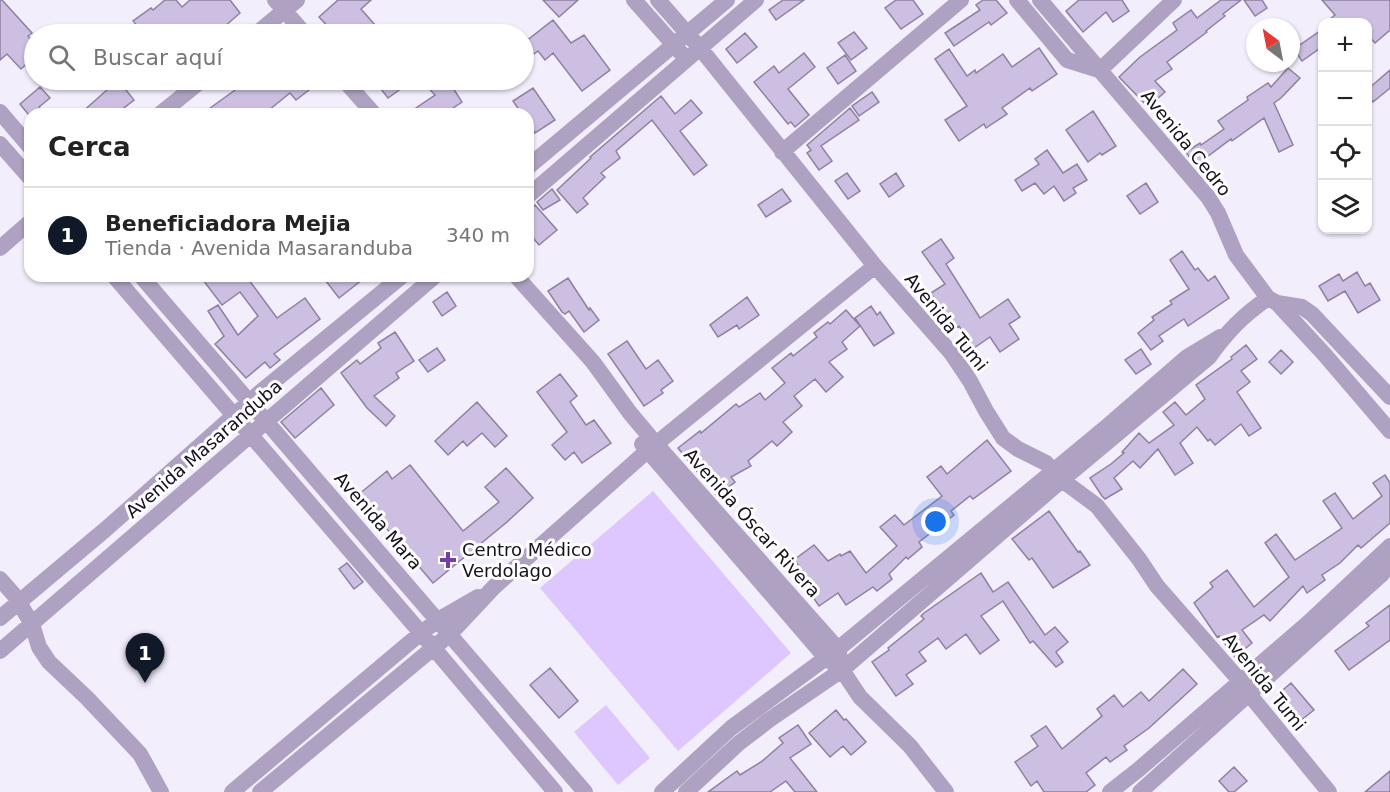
<!DOCTYPE html>
<html lang="es">
<head>
<meta charset="utf-8">
<style>
  body { margin:0; font-family:"DejaVu Sans",sans-serif; background:#f2f2f2; color:#222 }
  .controls { position:absolute; right:18px; top:18px; display:grid; overflow:hidden; border-radius:12px; box-shadow:0 2px 4px #0004 }
  .controls button { width:54px; height:54px; display:grid; place-items:center; padding:0; border:0; border-bottom:2px solid #e0e0e0; background:#fff; color:#222; font:30px sans-serif }
  .compass { position:absolute; left:1246px; top:18px; width:54px; height:54px; border-radius:50%; background:#fff; box-shadow:0 2px 4px #0004; rotate:328deg }
  .you { position:absolute; left:936px; top:522px; width:21px; height:21px; margin:-15px; border:4px solid #fff; border-radius:50%; background:#1a73e8; box-shadow:0 0 0 9px #1a73e833 }
  .badge { display:grid; place-items:center; width:39px; height:39px; border-radius:50%; background:#111827; color:#fff; font-size:20px; font-weight:700 }
  .pin { position:absolute; translate:-50% -50px; filter:drop-shadow(0 2px 3px #0008) }
  .pin::after { content:''; position:absolute; top:32px; width:21px; height:18px; background:inherit; clip-path:polygon(0 0,100% 0,50% 100%) }
  .list { margin:0; padding:0; list-style:none }
  h2 { display:flex; justify-content:space-between; align-items:center; height:78px; margin:0; padding:0 24px; font-size:26px }
  h2 small { font-size:20px; font-weight:400; color:#767676 }
  .list li { display:grid; grid-template-columns:39px 1fr auto; gap:18px; align-items:center; box-sizing:border-box; height:96px; padding:0 24px; border-top:2px solid #e0e0e0 }
  .list b { display:block; font-size:22px; white-space:nowrap }
  .list p { margin:0; font-size:20px; white-space:nowrap; color:#767676 }
  .list em { font-size:20px; font-style:normal; color:#767676 }
  .icon { flex:none; width:33px; height:33px; fill:none; stroke:currentColor; stroke-width:2; stroke-linecap:round; stroke-linejoin:round }
  .map { position:relative; flex:none; width:1390px; height:792px; overflow:hidden }
  .search { position:absolute; background:#fff; box-shadow:0 2px 4px #0004; left:24px; top:24px; width:510px; height:66px; display:flex; align-items:center; gap:15px; box-sizing:border-box; padding:0 21px; border-radius:33px; color:#767676; font-size:22px }
  .panel { position:absolute; background:#fff; box-shadow:0 2px 4px #0004; left:24px; top:108px; width:510px; height:174px; border-radius:18px }
  .map>svg:first-child { display:block }
  .green { fill:#ddc7fe }
  .building { fill:#cdbfe2; stroke:#8d80a0; stroke-width:1.5 }
  .lines { fill:none; stroke-linecap:round; stroke-linejoin:round }
  .minor { stroke:#aea1c1; stroke-width:16 }
  .poi-dot { fill:#753bb1; stroke:#fefefe; stroke-width:2 }
  .labels { text-anchor:middle; stroke-width:6; stroke-linejoin:round; paint-order:stroke }
  .street-label { font-size:18px; fill:#16111d; stroke:#fefefe }
  .poi-label { font-size:18px; fill:#16111d; stroke:#fefefe; text-anchor:start }
</style>
</head>
<body>
<div class="map">
<svg width="1390" height="792" viewBox="0 0 1390 792">
  <rect width="100%" height="100%" fill="#f3eefc"/>
  <path class="green" d="M653 491 791 653 678 751 540 588Z
    M606 705 650 758 618 785 574 732Z"/>
  <path class="building" d="M0 0H2L32 33 28 36 34 43V57L21 69 7 54 0 60Z
    M165 0H176L182 7 190 0H230L240 13 216 34H144L133 21 151 8 153 10Z
    M338 0H371L361 9 383 34H335L319 17Z
    M543 0H578L559 17Z
    M783 0H804L776 20 769 10Z
    M896 0H913L923 14 901 29 885 8Z
    M983 0H996L1007 13 991 25 989 22 954 46 945 33 980 10 976 5Z
    M1079 0H1122L1129 11 1113 22 1106 12 1083 32 1066 11Z
    M1221 0H1241L1223 14 1225 16 1206 31 1207 32 1167 62 1172 69 1155 81 1165 92 1148 107 1119 77 1140 57 1177 30 1173 23 1191 10 1197 18Z
    M1244 0H1262L1267 8 1255 16Z
    M1322 0H1390V30L1375 43 1368 35V22H1326L1335 15Z
    M553 20 571 43 584 35 610 70 582 91 553 53 545 60 538 51 534 54 525 42Z
    M1323 29V46L1302 61 1294 49Z
    M854 32 867 48 851 60 838 43Z
    M745 33 757 47 737 63 726 49Z
    M1039 48 1057 74 1032 91 1030 88 1002 108 1007 114 986 128 984 124 959 141 945 120 967 106 935 59 949 49 967 76 975 70 976 73 1003 54 1012 67Z
    M804 53 815 67 788 89 809 115 795 127 791 122 788 124 754 82 774 66 779 73Z
    M845 55 856 71 838 84 827 68Z
    M1288 68 1300 78 1281 98 1274 103 1293 145 1279 152 1264 118 1232 141 1231 139 1195 166 1186 152 1200 143 1201 145 1224 129 1218 121 1248 100 1247 97 1268 83 1271 87Z
    M1390 70V88L1373 102 1368 95V89Z
    M118 80 134 100 116 114H80Z
    M249 80H307L303 83 309 90 296 100 290 93 264 114H202Z
    M374 80H413L388 98Z
    M421 80H448L462 102 444 114H407L435 95Z
    M40 87 50 98 39 107 45 114H28L20 104Z
    M533 88 555 120 535 133 528 122V114H522L513 101Z
    M872 92 879 102 859 116 852 106Z
    M661 96 675 114 691 100 702 113 680 131 707 165 694 175 652 120 616 151 620 158 601 173 605 177 583 198 588 204 577 213 557 190 591 158 590 157Z
    M850 108 859 120 821 146 832 161 819 170 807 153 811 150 807 145Z
    M1093 111 1116 146 1102 155 1100 153 1088 162 1066 130Z
    M1047 150 1063 173 1077 164 1087 180 1073 188 1076 193 1064 201 1054 186 1044 194 1035 183 1022 191 1015 180 1039 164 1035 159Z
    M847 173 860 191 848 199 835 181Z
    M896 173 904 186 889 197 880 184Z
    M1146 183 1158 202 1140 214 1127 196Z
    M552 189 560 200 543 210 537 202Z
    M782 189 791 201 766 217 758 205Z
    M535 205 557 230 539 245 528 232V211Z
    M941 239 954 258 946 264 980 318 1008 299 1020 317 1009 324 1019 339 1000 352 990 337 974 348 959 326 952 331 939 313 942 311 931 293 945 284 922 252Z
    M1182 251 1195 270 1198 268 1208 281 1215 276 1229 298 1188 326 1184 319 1159 336 1163 341 1151 350 1138 333 1154 320 1152 317 1172 304 1170 301 1189 289 1170 260Z
    M1357 272 1365 286 1370 283 1380 300 1358 313 1345 291 1328 301 1319 286 1339 274 1343 281Z
    M200 276H246L277 318 305 298 320 319 274 354 280 360 270 368 265 362 246 378 215 344 224 336 208 311 218 305 238 335 258 316 240 292 222 305Z
    M322 276H367L339 298Z
    M568 278 589 310 590 308 599 320 584 332 569 311 565 314 562 312 548 291Z
    M447 292 456 306 442 316 433 302Z
    M747 297 759 315 739 329 737 325 718 337 710 325Z
    M871 306 877 315 880 312 894 333 874 346 855 318Z
    M846 310 860 326 842 342 847 349 829 362 843 377 826 392 815 379 794 396 802 406 783 422 792 432 777 446 772 441 748 461 751 466 731 477 735 482 717 496 678 448 700 431 701 433 736 404 739 407 760 393 765 400 785 383 772 368 791 353 793 356 817 337 814 333 828 322 830 324Z
    M395 332 414 361 396 373 399 378 374 396 395 416 386 426 367 408 341 373 357 360 360 364 381 348 378 343Z
    M627 341 646 369 658 360 673 381 661 390 663 393 644 406 608 354Z
    M1246 345 1257 359 1241 371 1250 382 1237 392 1261 428 1249 436 1241 424 1215 445 1210 439 1208 441 1197 427 1180 443 1193 463 1175 475 1158 449 1140 468 1133 461 1114 478 1122 489 1105 499 1102 496 1090 478 1111 464 1124 453 1122 452 1139 433 1149 443 1174 425 1163 412 1175 402 1186 415 1205 399 1196 385 1232 359 1231 357Z
    M437 348 445 360 428 372 419 360Z
    M1141 349 1151 364 1136 374 1125 360Z
    M1281 350 1293 362 1281 374 1269 362Z
    M560 374 577 396 570 402 586 425 594 420 611 443 582 463 574 452 565 460 552 445 567 432 537 392Z
    M321 388 334 405 295 438 281 422Z
    M477 402 507 436 495 447 482 433 467 446 463 441 448 455 435 441Z
    M987 440 1011 471 973 499 970 496 951 511 954 515 919 542 922 547 908 559 906 557 889 574 892 579 877 591 873 587 846 605 838 593 819 606 802 581 808 577 794 560 814 545 828 561 840 554 841 556 850 551 866 573 897 546 880 527 895 515 904 525 942 496 927 477 941 466 947 474Z
    M410 465 463 531 499 502 485 487 506 468 533 498 507 522 433 583 358 495 387 471 392 479Z
    M1385 475 1390 483V523L1361 548 1358 545 1340 563 1322 575 1325 580 1307 593 1303 586 1270 621 1264 615 1242 630 1252 643 1235 657 1219 636 1217 637 1194 603 1213 587 1210 583 1227 570 1254 607 1289 577 1265 543 1276 534 1295 560 1342 528 1323 501 1335 493 1353 519 1382 496 1373 483Z
    M1049 511 1078 552 1080 551 1090 565 1053 588 1032 558 1029 560 1012 539Z
    M347 563 363 582 354 589 339 569Z
    M981 573 993 592 1008 582 1045 635 1055 627 1068 642 1056 652 1063 662 1056 667 1033 641 1030 643 1003 601 981 616 999 640 980 654 966 634 946 649 938 638 919 652 926 661 906 675 913 684 896 696 872 662 889 650 888 648 924 619 921 616 924 613Z
    M1390 605V640L1349 670 1335 651 1369 626 1366 623Z
    M550 668 578 701 559 718 530 685Z
    M1183 669 1197 684 1149 728 1124 746 1127 750 1110 762 1106 757 1086 773 1095 785 1086 792H1044L1037 781 1031 786 1015 762 1038 746 1031 736 1046 726 1062 749 1102 716 1097 709 1114 695 1123 707 1141 692 1149 701Z
    M1291 683 1314 710 1300 721 1278 694Z
    M836 710 844 720 846 719 866 742 851 755 843 746 830 757 809 733Z
    M798 725 811 744 790 758 817 792H795L786 781 770 792H708L737 771 740 775 761 762 783 743 779 738Z
    M1234 767 1247 781 1234 792H1229L1219 781Z
    M1390 771V792H1365Z"/>
  <g class="lines">
    <path class="minor" d="M275 0 305 34
      M634 0 681 53
      M658 0 700 48 875 266 952 354 970 381 986 411 1003 438 1018 449 1046 463 1062 480 1097 506 1139 559 1157 586 1241 682 1249 694 1329 792
      M1017 0 1067 60 1099 70
      M1040 0 1208 197 1218 213 1236 255 1268 298 1277 303 1302 307 1312 314 1390 397
      M256 34 297 0
      M1100 70 1174 0
      M344 80 374 114
      M0 112 30 147
      M160 114 202 80
      M0 144 30 178
      M782 152 961 0
      M528 167 727 0
      M528 196 756 0
      M0 248 30 222
      M114 276 421 633 555 792
      M141 276 585 792
      M516 276 593 362 630 413 656 444 838 649 840 658
      M1277 303 1325 355 1390 431
      M642 444 826 658 842 670 860 697 910 746 946 792
      M0 579 15 596 32 624 39 647 49 662 87 698 140 754 161 792
      M0 618 106 529 257 395 402 276
      M0 651 435 276
      M232 792 421 633 438 620 478 597
      M260 792 450 634 494 587 646 452 875 266
      M662 792 731 728 838 649 1104 429 1187 357 1220 337
      M686 792 739 743 769 720 842 670 1062 480 1209 357C1227 332 1242 316 1268 298
      M1110 792 1138 770 1308 623 1390 546
      M1140 792 1382 574 1390 562"/>
  </g>
  <path class="poi-dot" d="M445 551h6v6h6v6h-6v6h-6v-6h-6v-6h6z"/>
  <g class="labels">
    <g class="street-label">
      <text transform="translate(1186 143) rotate(51)" y="6">Avenida Cedro</text>
      <text transform="translate(946 322) rotate(51)" y="6">Avenida Tumi</text>
      <text transform="translate(204 449) rotate(-41)" y="6">Avenida Masaranduba</text>
      <text transform="translate(378 521) rotate(49)" y="6">Avenida Mara</text>
      <text transform="translate(752 523) rotate(48)" y="6">Avenida Óscar Rivera</text>
      <text transform="translate(1264 682) rotate(51)" y="6">Avenida Tumi</text>
    </g>
    <g class="poi-label">
      <text x="462" y="556">Centro Médico<tspan x="462" dy="21">Verdolago</tspan></text>
    </g>
  </g>
</svg>
<div class="controls">
<button>+</button>
<button>−</button>
<button><svg class="icon" aria-label="locate" viewBox="0 0 24 24"><circle cx="12" cy="12" r="6"/><path d="M12 2v4M12 18v4M2 12h4M18 12h4"/></svg></button>
<button><svg class="icon" aria-label="layers" viewBox="0 0 24 24"><path d="M12 4l9 5-9 5-9-5zM3 14l9 5 9-5"/></svg></button>
</div>
<svg class="compass" viewBox="-18 -18 36 36"><path d="M0-13l5 13h-10z" fill="#e53935"/><path d="M0 13l5-13h-10z" fill="#767676"/></svg>
<div class="you"></div>
<div class="pin badge" style="left:145px;top:683px">1</div>
<div class="search"><svg class="icon" aria-label="search" viewBox="0 0 24 24"><circle cx="10" cy="10" r="6"/><path d="M15 15l6 6"/></svg>Buscar aquí</div>
<section class="panel">
<h2>Cerca<small></small></h2>
<ul class="list">
<li><span class="badge">1</span><div><b>Beneficiadora Mejia</b><p>Tienda · Avenida Masaranduba</p></div><em>340 m</em></li>
</ul>
</section>
</div>
</body>
</html>
